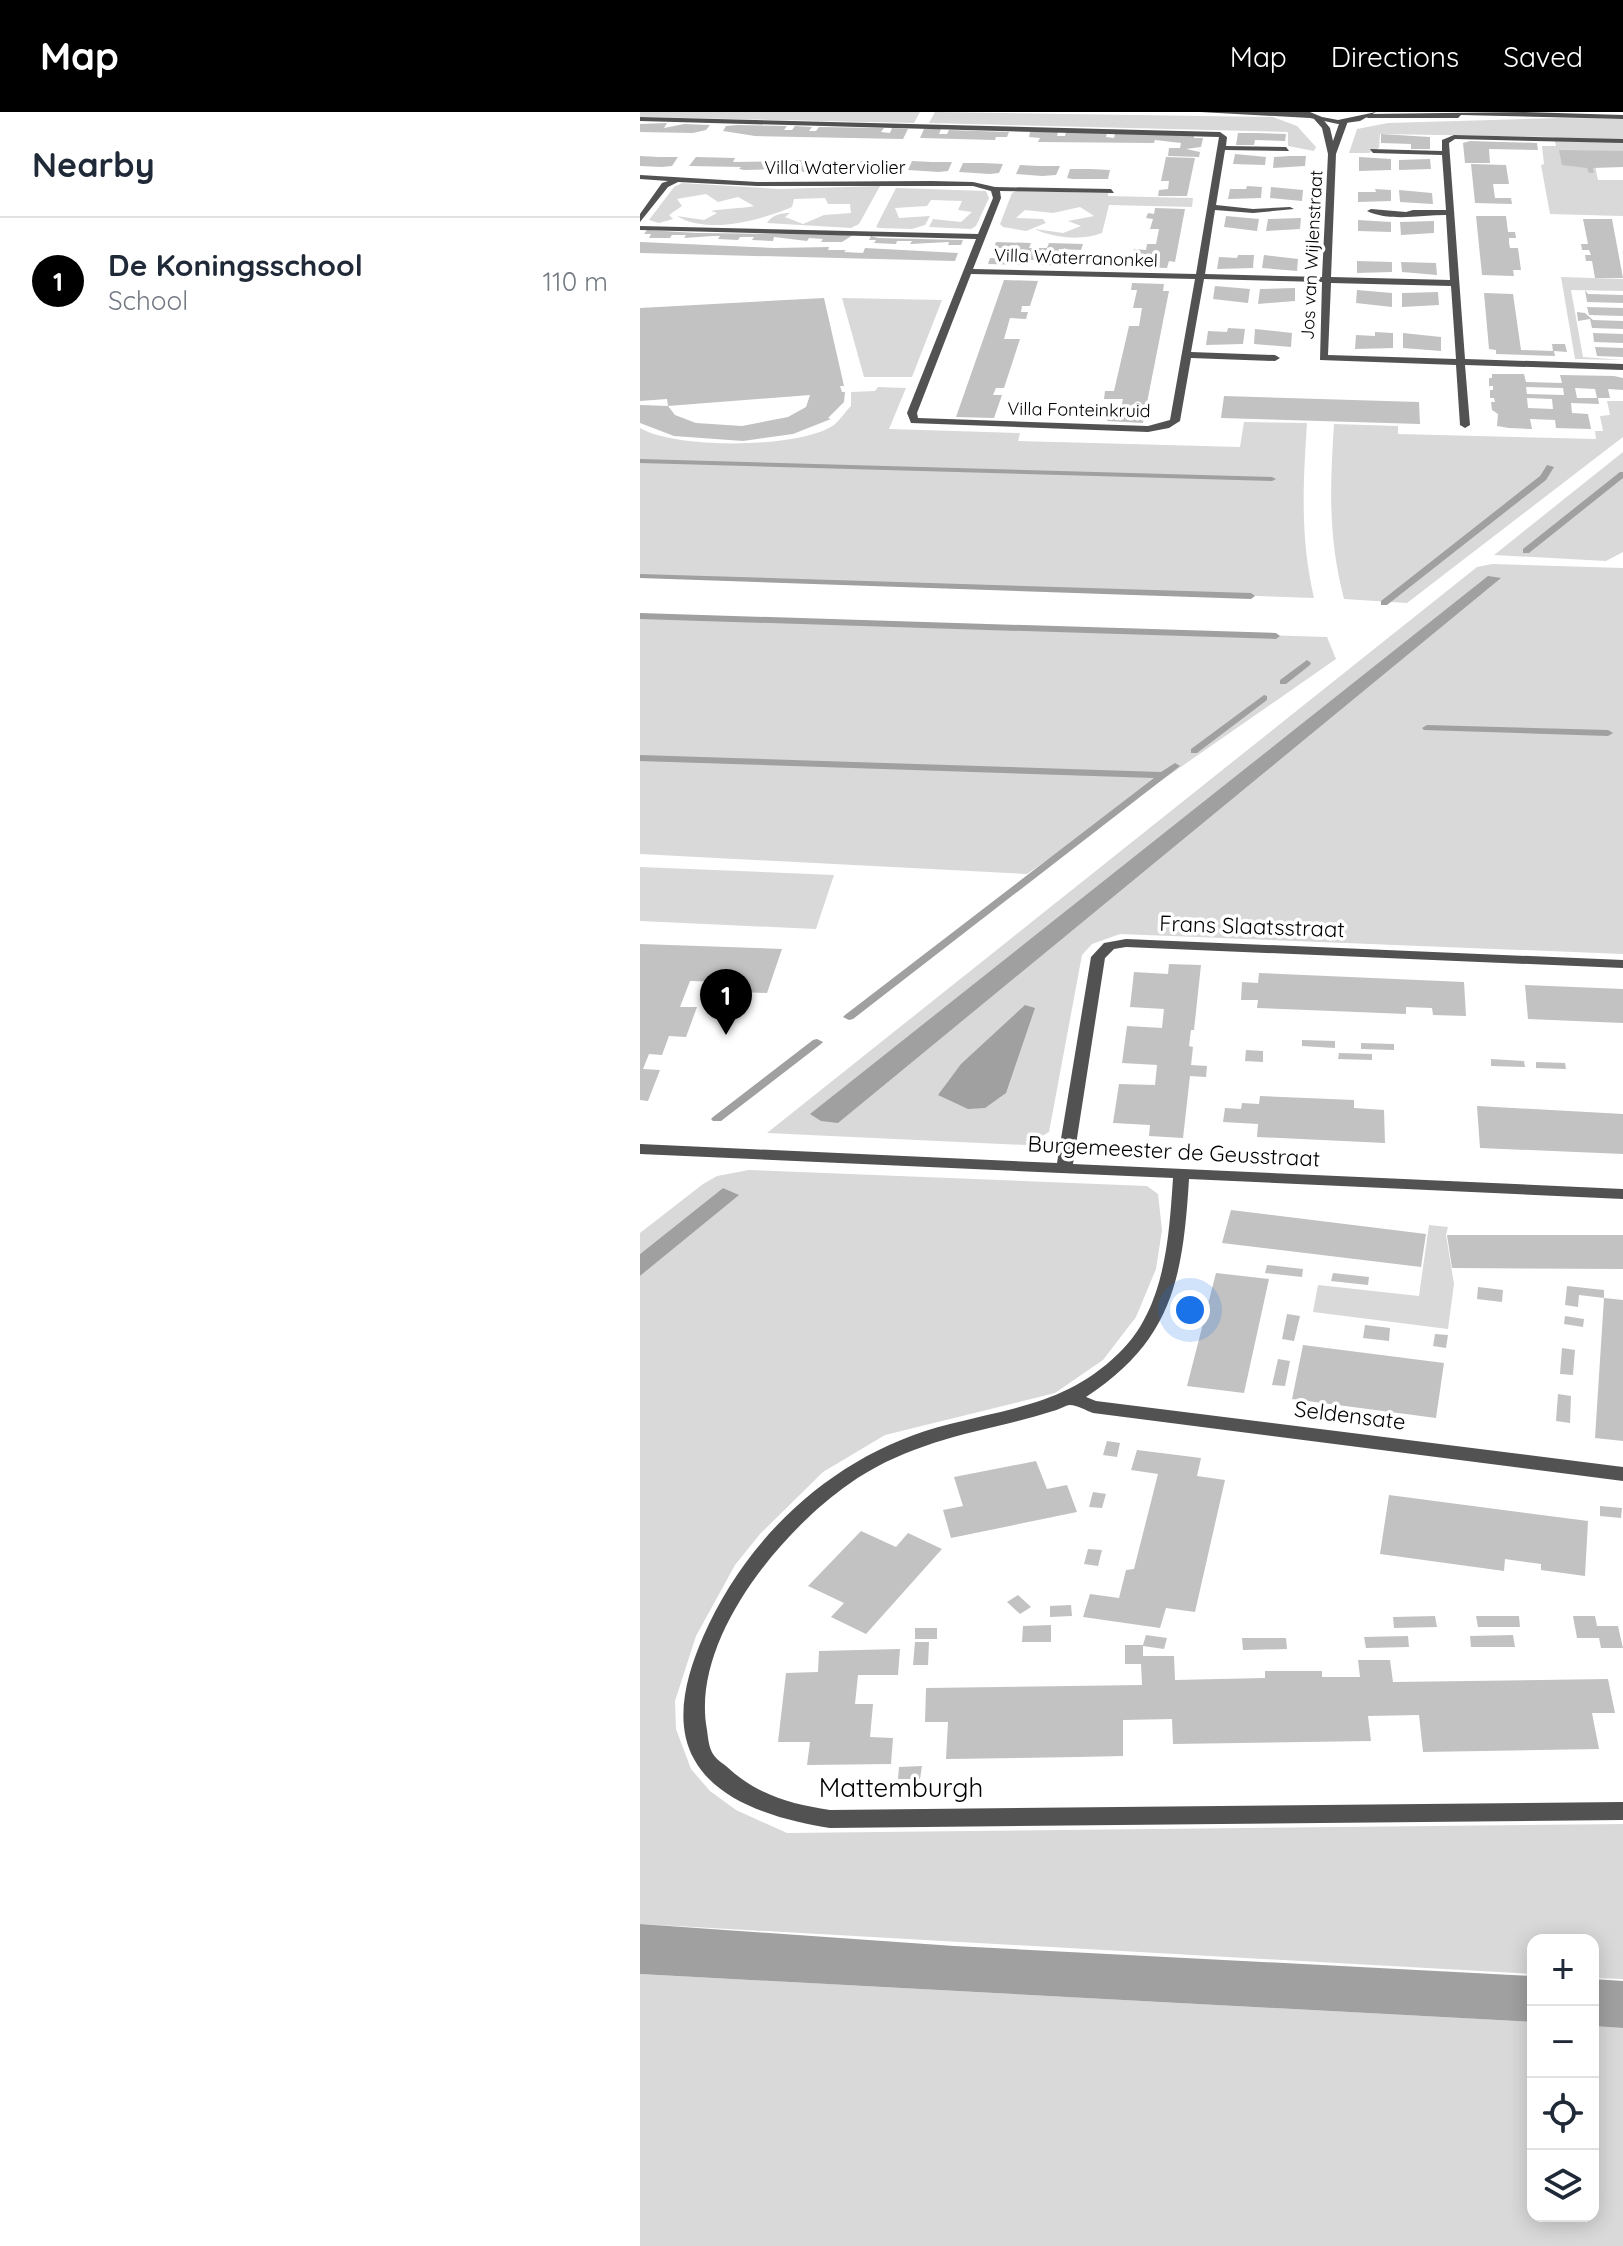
<!DOCTYPE html>
<html lang="en">
<head>
<meta charset="utf-8">
<style>
  body { margin:0; font-family:Quicksand,sans-serif; background:#f2f2f3; color:#1f2937 }
  .controls { position:absolute; right:24px; bottom:24px; display:grid; overflow:hidden; border-radius:16px; box-shadow:0 4px 20px #0003 }
  .controls button { width:72px; height:72px; display:grid; place-items:center; padding:0; border:0; border-bottom:2px solid #e0e1e3; background:#fff; color:#1f2937; font:40px sans-serif }
  .you { position:absolute; left:550px; top:1198px; width:28px; height:28px; margin:-20px; border:6px solid #fff; border-radius:50%; background:#1a73e8; box-shadow:0 0 0 12px #1a73e833 }
  .badge { display:grid; place-items:center; width:52px; height:52px; border-radius:50%; background:#000; color:#fff; font-size:26px; font-weight:700 }
  .pin { position:absolute; translate:-50% -66px; filter:drop-shadow(0 2px 4px #0008) }
  .pin::after { content:''; position:absolute; top:42px; width:28px; height:24px; background:inherit; clip-path:polygon(0 0,100% 0,50% 100%) }
  .list { margin:0; padding:0; list-style:none }
  h2 { display:flex; justify-content:space-between; align-items:center; height:104px; margin:0; padding:0 32px; font-size:34px }
  h2 small { font-size:26px; font-weight:400; color:#747a83 }
  .list li { display:grid; grid-template-columns:52px 1fr auto; gap:24px; align-items:center; box-sizing:border-box; height:128px; padding:0 32px; border-top:2px solid #e0e1e3 }
  .list b { display:block; font-size:30px; white-space:nowrap }
  .list p { margin:0; font-size:26px; white-space:nowrap; color:#747a83 }
  .list em { font-size:26px; font-style:normal; color:#747a83 }
  .icon { flex:none; width:44px; height:44px; fill:none; stroke:currentColor; stroke-width:2; stroke-linecap:round; stroke-linejoin:round }
  .map { position:relative; flex:none; width:983px; height:2134px; overflow:hidden }
  header { display:flex; align-items:center; gap:48px; box-sizing:border-box; height:112px; padding:0 40px; background:#000; color:#fff }
  header strong { font-size:38px }
  nav { display:flex; gap:44px; margin-inline-start:auto; font-size:28px }
  main { display:flex }
  aside { flex:1; background:#fff }
  .map>svg:first-child { display:block }
  .green { fill:#d9d9d9 }
  .water { fill:#a0a0a0 }
  .lines { fill:none; stroke-linecap:round; stroke-linejoin:round }
  .stream { fill:#a0a0a0; fill-rule:evenodd }
  .building { fill:#c2c2c2; fill-rule:evenodd }
  .minor { fill:#525252; fill-rule:evenodd }
  .tertiary { fill:#525252; fill-rule:evenodd }
  .labels { text-anchor:middle; stroke-width:7; stroke-linejoin:round; paint-order:stroke }
  .far-street-label { font-size:18px; fill:#000; stroke:#fff }
  .street-label { font-size:22px; fill:#000; stroke:#fff }
  .near-street-label { font-size:26px; fill:#000; stroke:#fff }
</style>
</head>
<body>
<header>
<strong>Map</strong>
<nav><a>Map</a><a>Directions</a><a>Saved</a></nav>
</header>
<main>
<aside>
<h2>Nearby<small></small></h2>
<ul class="list">
<li><span class="badge">1</span><div><b>De Koningsschool</b><p>School</p></div><em>110 m</em></li>
</ul>
</aside>
<div class="map">
<svg width="983" height="2134" viewBox="0 0 983 2134">
  <rect width="100%" height="100%" fill="#fff"/>
  <path class="green" d="M0 0H280L274 11 0 5Z
    M295 0 633 5 657 14 676 35 674 39 648 34V20L289 11Z
    M922 6 983 7V54H955L958 68H983V104L910 102 901 53 904 52 902 34H916L914 25 740 22 739 36 729 41H709L717 17 748 11Z
    M42 71 139 77 240 74 219 112 211 116 127 111C132 103 141 101 150 101L145 105 163 112 184 103 211 101 210 92H188L185 86 154 87 152 95C121 108 68 123 37 104L64 108 77 101 71 99C86 96 99 97 114 94L98 85 78 90 66 82 37 87 42 94 29 103 33 107 19 111 9 108 34 75Z
    M256 76 346 79 349 86 336 114 331 117 289 115 293 107 321 110 332 100 318 98 322 89 291 88 287 94 255 96 259 106 290 104 285 113 272 117 239 116 236 115Z
    M376 79 468 81V84L553 86 552 95 469 93 462 121C442 129 413 126 395 117L423 121 441 114 428 109 454 104 440 95 413 101 385 98 376 106 403 107 406 111 386 119 363 115 360 112 372 81Z
    M921 165 983 167V179L931 178 943 245 983 248 935 247Z
    M202 186 302 188 272 265H224Z
    M238 275 266 276 249 317 380 321 378 329 600 335 604 310 667 311C663 374 660 424 674 486L0 463V316C35 337 159 337 194 313 200 308 205 300 211 294V280L235 279Z
    M967 289H983V325L767 491 704 487C688 425 690 375 694 312L758 314V322L956 327 955 319H963L960 304 970 303Z
    M983 340V440L966 449 854 443Z
    M852 452 983 456V842L480 822 452 832 442 843 409 1020 386 1033 127 1021 837 455Z
    M0 504 687 525 696 547 387 762 0 742Z
    M0 755 194 763 176 817 0 809Z
    M109 1058 507 1074 518 1082 522 1118 516 1157 496 1205 463 1248 415 1281 245 1323 183 1360 120 1422 95 1453 56 1524 35 1589 36 1617 51 1657 70 1679 96 1698 147 1721 983 1712V1867L953 1866V1828H893V1862L0 1812V1164L98 1083 83 1076 0 1142V1121L63 1072 77 1064Z
    M789 1113 808 1115 806 1123 814 1172 808 1217 673 1200 678 1173 779 1184Z
    M0 1862 893 1910V2104H953V1914L983 1916V2134H0Z"/>
  <path class="water" d="M848 464 861 466 198 1011 181 1009 170 1002Z
    M385 893 395 896 366 981 345 996 328 997 298 983 321 952Z
    M83 1076 99 1083 0 1164V1142Z
    M0 1812 314 1834 893 1864V1910L0 1862Z
    M953 1867 983 1869V1916L953 1914Z"/>
  <g class="lines">
    <path class="stream" d="M0 347 632 365 636 367 632 369 0 351Z
      M907 353 914 355 906 368 747 493H741V489L900 364Z
      M980 360H983V366L889 441H883V437Z
      M0 462 611 481 615 484 611 487 0 466Z
      M0 501 636 521 640 524 636 527 0 507Z
      M667 548 671 551 670 553 646 572H640V568Z
      M624 583 627 584V588L557 641H551V637Z
      M787 613 968 618 973 621 968 624 784 618 782 616Z
      M0 643 521 660 535 651 540 654 213 907 209 908 203 905 205 903 514 666 0 649Z
      M177 927 183 930 181 932 81 1009H73L71 1007 73 1005 173 928Z"/>
  </g>
  <path class="building" d="M27 11 24 16 44 12 70 13 66 18 53 21 0 20V12Z
    M98 13 147 14 144 18H152L155 14 172 15 169 19H176L179 15 244 16 241 20 250 21 252 16 268 17 263 27 115 24 83 19 86 14Z
    M284 17H301L299 22H307L309 18 369 20 367 25H356L355 28 280 26Z
    M390 20H418L417 24H425L426 20 467 21 466 25 474 26 475 21 554 23V26H563L561 35 546 37 560 40 559 45 528 44 529 36H540L541 31 515 28 514 31 398 30 400 26 389 25Z
    M598 21H615L646 22 645 29 615 28 614 33H596Z
    M741 22 790 25V37H771V32L741 31Z
    M830 29 897 31 898 38 849 37 850 51H825L823 31Z
    M919 38 983 39V55L953 56 954 61H949L947 56 922 53Z
    M595 42 626 45 625 53 593 52Z
    M0 44 19 45H38L32 54 22 55 0 54Z
    M650 44H666L665 54 633 56 634 45Z
    M56 45 95 46 93 50 144 49 142 53H153L156 48 195 51 193 54 205 53 207 49 246 50 242 59 191 57 190 60 168 61 151 57 104 58 99 57 101 55 49 54Z
    M526 45 555 46 547 84H518L519 78 528 77 529 69H521Z
    M719 45 751 47V58L719 59Z
    M790 47 791 57 759 58V48Z
    M272 49 292 50H312L308 59 299 60 268 58Z
    M323 51H343L363 52 359 61 350 62 319 60Z
    M831 52 866 53 869 72H853L855 86H871L872 92 835 91Z
    M380 53 399 54H420L416 63 402 64 376 62Z
    M430 57H450L470 58 468 67H433L427 66Z
    M607 74 622 75 621 86 588 87 590 77H606Z
    M631 75 663 78 662 89 630 86Z
    M735 77 751 78V89L718 90V80H736Z
    M759 78 792 81 793 92 760 90Z
    M515 96 545 97 535 150 529 149 527 156 496 155 498 148H504L505 144 493 143 494 137 506 138 507 132H516L519 117H510L513 107 506 106 508 101 514 102Z
    M586 104 619 107 617 119 584 115Z
    M836 104H866L868 120H875L876 126H869V131L870 136H878L881 158H873L874 164 842 163Z
    M661 106 660 117 626 119 628 107Z
    M943 107H972L983 166H955L952 149H946L945 143H951L949 138H942L941 132H948Z
    M718 108 751 110V120L718 119Z
    M794 109V121L761 123 760 110Z
    M7 118 57 121 213 123 202 130H181L183 127 169 126 167 129 134 125 133 129 112 128 114 125H100L98 128 78 127 80 124H73L44 126 46 123H32L30 126H9L11 122H4Z
    M231 124 238 126 323 128 321 133H308L309 130 270 132 272 129H257L256 132 234 131 236 128H229Z
    M0 130 135 136 189 135 188 138H206L204 140 223 141 225 136 318 141 315 149 0 141Z
    M356 130 391 131 389 136H407L409 131 443 132 441 138 419 137 416 148H439L437 154 402 153 403 148H385L383 153 348 152 350 146 384 147 386 142H374L376 136H354Z
    M598 143H614L613 156 577 157 579 145 597 146Z
    M624 143 658 147 657 159 622 156Z
    M717 149 752 150V160L717 161Z
    M761 150 796 151 797 163 762 160Z
    M364 168 398 169 390 194H382L381 200H388L386 207 370 206 364 227H380L364 276H356L353 283H362L354 306 316 305Z
    M492 171 524 172 523 179H529L503 311 467 309 469 301H480L483 287H464L465 279H474L489 214H499L502 196H493L497 178H491Z
    M575 174 610 177 608 191 573 187Z
    M655 176V189L618 192 620 177Z
    M717 178 752 181V195L716 191Z
    M945 178 948 182 983 183V191L947 190Z
    M798 180 799 193 762 195V181Z
    M844 181 873 182 881 238 913 239 912 232H925L927 240 914 239 915 244 856 242V238L849 237Z
    M184 186 204 274H200L202 280H205L204 290 188 306 191 307 153 322 103 329 34 324 0 311V293L28 294 27 287 0 289V196ZM170 283 166 295 148 305 102 314 56 311 35 303 28 294Z
    M947 195 983 196V204L949 203Z
    M937 200 945 201 953 208 983 209V217L952 216 950 207 938 209Z
    M588 216 605 217 603 232 566 233 568 219 587 220Z
    M615 217 652 221 651 235 614 232Z
    M735 220 753 221V236L715 237 716 223 735 224Z
    M763 221 801 225V239L763 236Z
    M953 221 983 222V231L954 230Z
    M955 235 983 236V245L957 244Z
    M852 262H884L886 270 922 271 920 263 974 264 983 266V278L968 277 970 286H958L959 292 931 291 932 301 948 302 951 317 916 316 915 308 890 307 892 317 869 316 857 314 858 302 852 298 851 290H855L854 286H850V278H853V274H849V266H852ZM886 275 923 276 924 283 887 282ZM935 276 955 277 957 286H937ZM887 286 912 287 913 297 888 296Z
    M584 284 779 290 780 312 581 306Z
    M0 832 142 837 127 881 77 879 81 870 50 869 40 895H57L46 925 29 924 22 943 9 942 3 957 20 958 8 989 0 988Z
    M529 852 561 853 554 918H551L549 934 553 935 551 953 567 954 566 965 550 964 543 1026 509 1024 510 1013 473 1011 479 972 515 973 517 953 482 951 487 914 522 916 524 897 490 895 494 860 528 862Z
    M619 861 824 870 826 904 793 903 792 896 766 895V902L617 896 618 888H601L602 870 618 871Z
    M885 873 983 877V911L888 907Z
    M662 928 695 929V936L662 934Z
    M721 931 754 932V938L721 937Z
    M606 938 623 939V950L605 949Z
    M699 941 732 942V948L698 947Z
    M851 947 884 949 885 955 851 954Z
    M896 950 925 951 926 957 896 956Z
    M620 984 714 988V996L744 998 745 1031 617 1025 618 1012 583 1010 585 996 601 997 602 991 619 992Z
    M837 994 983 1002V1042L840 1036Z
    M591 1098 786 1122 781 1155 582 1131Z
    M807 1123H983V1157L812 1156Z
    M627 1153 663 1157 662 1165 625 1161Z
    M576 1161 629 1167 604 1281 547 1274Z
    M693 1161 729 1165 728 1173 691 1169Z
    M927 1174 964 1178V1186L939 1183 938 1195 925 1193Z
    M838 1175 863 1178 862 1190 837 1187Z
    M964 1186 983 1188V1329L955 1326Z
    M647 1202 660 1204 654 1229 642 1227Z
    M925 1204 944 1207 943 1215 924 1212Z
    M725 1213 750 1216 749 1229 723 1226Z
    M795 1222 808 1223 806 1236 793 1234Z
    M663 1233 804 1251 796 1306 652 1287Z
    M922 1236 935 1238 933 1263 920 1262Z
    M638 1247 650 1249 645 1274 632 1273Z
    M918 1282 931 1284 930 1311 916 1309Z
    M467 1329 480 1331 477 1345 463 1343Z
    M497 1338 561 1346 557 1364 585 1368 555 1500 526 1496 520 1516 443 1505 450 1482 479 1486 486 1458 494 1457 518 1362 491 1358Z
    M396 1349 407 1377 427 1373 437 1400 311 1426 303 1398 323 1394 314 1365Z
    M453 1380 466 1382 462 1396 449 1395Z
    M749 1383 948 1409 945 1464 901 1458V1452L865 1447 864 1459 740 1442Z
    M960 1394 982 1396 981 1406 960 1404Z
    M221 1419 256 1435 268 1421 302 1437 226 1522 191 1505 204 1491 168 1474Z
    M448 1437 462 1438 458 1454 444 1452Z
    M378 1483 391 1495 380 1502 367 1490Z
    M431 1493 432 1504 410 1505V1494Z
    M795 1504 797 1515 754 1516 753 1505Z
    M836 1504H879L880 1515H838Z
    M933 1504H955L957 1514H978L983 1536H961L959 1526H937Z
    M411 1513V1530H382L383 1514Z
    M275 1516H297V1527H275Z
    M506 1523 527 1526 524 1537 503 1534V1544H534L535 1568 625 1566V1559H682V1565H720L718 1548H750L753 1570 968 1567 975 1601H952L959 1637 783 1640 779 1603 728 1604 731 1629 533 1632 532 1607 483 1608V1644L438 1645 306 1647 308 1610H285L286 1576 502 1573 501 1552H485V1533H503Z
    M873 1523 875 1535H831L830 1524Z
    M768 1524 769 1535 726 1536 724 1525Z
    M602 1526H646L647 1537 603 1538Z
    M275 1530H289L288 1553H273Z
    M260 1537 258 1563H218L215 1592H233L230 1625 253 1626 251 1652 167 1653 170 1630H138L146 1561 178 1560 179 1539Z
    M282 1654 280 1667H258L259 1655Z"/>
  <g class="lines">
    <path class="minor" d="M884 0 983 3V7L821 3 818 6H728L724 4 728 2Z
      M0 5 580 20 587 25 586 34 646 35 649 39 585 38 576 93 613 97 650 95 654 97 613 101 575 98 565 162 682 165 688 42 682 16 674 7 681 5 690 16 693 29 700 9 704 7 708 9 696 42 691 165 810 168 806 103C781 103 750 110 727 99L731 97 766 100 773 98H806L802 43 733 41 730 37 802 39V28L814 23 983 27V31L815 27 809 31 825 247 983 252V258L825 253 830 313 825 316 820 313 816 253 680 248 682 170 564 167 551 240 635 243 640 246 635 249 551 246 540 309 529 316 508 320 271 311 267 301 336 127 0 118V114L338 122 353 86 351 79 333 74H117L38 70 28 75 0 110V102L22 71 28 69 0 67V63L117 70 292 69 333 70 355 75 471 77 474 81 360 79 361 86 333 157 556 162 579 25 0 9ZM331 162 555 167 530 308 508 314 278 306 277 301ZM691 171 811 174 816 247 688 243Z
      M486 827 983 848V856L486 835 474 837 465 846 433 1052 983 1077V1087L549 1067C543 1165 533 1228 446 1285L456 1289 983 1355V1369L453 1301C447 1299 437 1293 430 1293 426 1293 418 1298 413 1299 398 1304 382 1308 366 1312 310 1325 257 1338 209 1372 140 1420 50 1529 67 1618 68 1626 69 1636 73 1642 76 1647 82 1651 86 1654 117 1683 150 1692 190 1698L983 1690V1708L190 1716C144 1709 78 1692 54 1647 33 1609 47 1562 63 1525 108 1421 199 1339 310 1312 375 1295 428 1291 479 1241 525 1197 529 1126 533 1066L0 1042V1032L417 1051 451 845 464 831Z"/>
    <path class="tertiary" d="M560 0H670L682 5 698 8 736 0 720 9 698 12 670 6Z"/>
  </g>
  <g class="labels">
    <g class="far-street-label">
      <text x="195" y="62">Villa Waterviolier</text>
      <text transform="translate(672 143) rotate(-87)" y="6">Jos van Wijlenstraat</text>
      <text transform="translate(436 146) rotate(2)" y="6">Villa Waterranonkel</text>
      <text transform="translate(439 298) rotate(1)" y="6">Villa Fonteinkruid</text>
    </g>
    <g class="street-label">
      <text transform="translate(612 814) rotate(2)" y="8">Frans Slaatsstraat</text>
      <text transform="translate(534 1039) rotate(3)" y="8">Burgemeester de Geusstraat</text>
      <text transform="translate(710 1303) rotate(7)" y="8">Seldensate</text>
    </g>
    <g class="near-street-label">
      <text x="261" y="1685">Mattemburgh</text>
    </g>
  </g>
</svg>
<div class="controls">
<button>+</button>
<button>−</button>
<button><svg class="icon" aria-label="locate" viewBox="0 0 24 24"><circle cx="12" cy="12" r="6"/><path d="M12 2v4M12 18v4M2 12h4M18 12h4"/></svg></button>
<button><svg class="icon" aria-label="layers" viewBox="0 0 24 24"><path d="M12 4l9 5-9 5-9-5zM3 14l9 5 9-5"/></svg></button>
</div>
<div class="you"></div>
<div class="pin badge" style="left:86px;top:923px">1</div>
</div>
</main>
</body>
</html>
